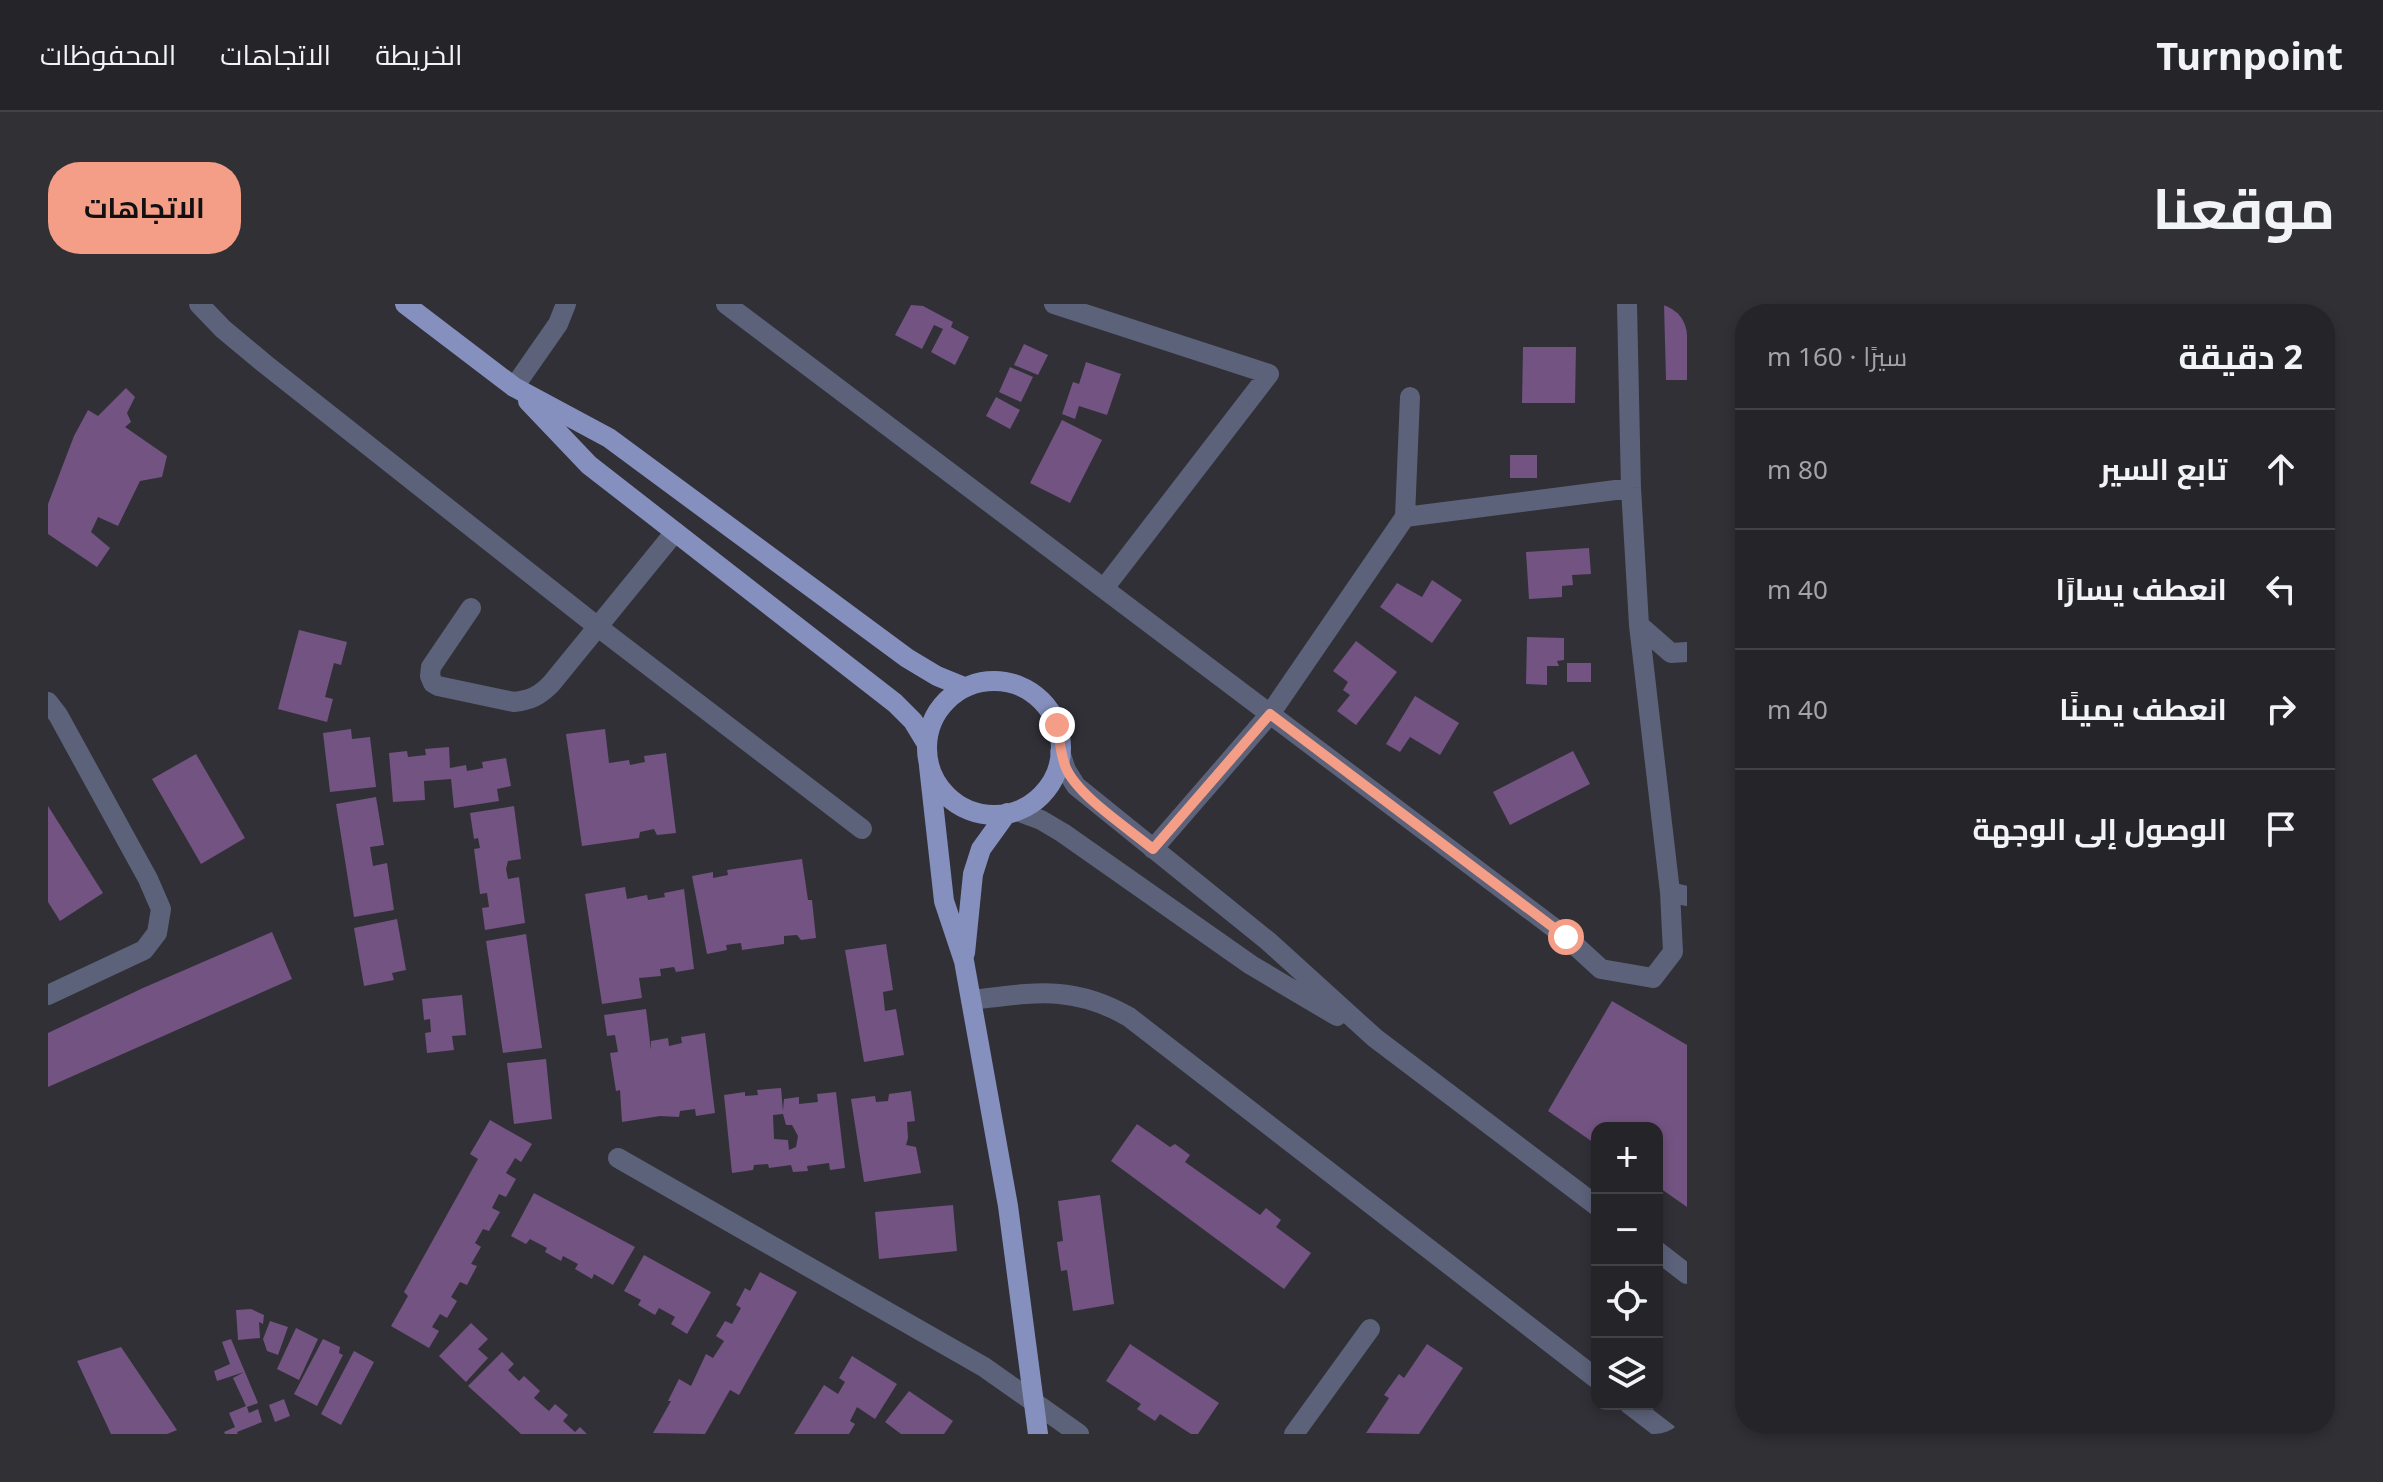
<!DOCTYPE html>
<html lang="ar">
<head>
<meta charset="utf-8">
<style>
  body { margin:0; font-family:"Noto Sans",Cairo,sans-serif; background:#313035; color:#f1f3f6; direction:rtl }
  .controls { position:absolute; right:24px; bottom:24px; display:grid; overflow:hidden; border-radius:16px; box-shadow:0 4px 12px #0003 }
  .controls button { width:72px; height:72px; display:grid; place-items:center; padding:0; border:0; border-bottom:2px solid #424146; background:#252429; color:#f1f3f6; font:40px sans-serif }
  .stop { position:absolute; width:24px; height:24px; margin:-18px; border:6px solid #f49e87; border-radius:50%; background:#fff }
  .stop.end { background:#f49e87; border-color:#fff; box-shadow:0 2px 8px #0008 }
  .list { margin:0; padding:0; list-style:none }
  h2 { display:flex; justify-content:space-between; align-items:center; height:104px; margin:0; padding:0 32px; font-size:34px }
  h2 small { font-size:26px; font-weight:400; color:#a3a4a8 }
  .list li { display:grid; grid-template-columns:52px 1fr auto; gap:24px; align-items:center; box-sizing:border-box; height:120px; padding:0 32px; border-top:2px solid #424146 }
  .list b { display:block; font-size:30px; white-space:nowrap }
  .list em { font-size:26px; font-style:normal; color:#a3a4a8 }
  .icon { flex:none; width:44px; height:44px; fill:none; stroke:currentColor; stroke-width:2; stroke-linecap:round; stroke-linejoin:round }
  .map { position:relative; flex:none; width:1639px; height:1130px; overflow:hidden; direction:ltr; border-radius:32px }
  header { display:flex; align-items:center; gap:48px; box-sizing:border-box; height:112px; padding:0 40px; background:#252429; border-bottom:2px solid #424146 }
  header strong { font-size:38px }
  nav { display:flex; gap:44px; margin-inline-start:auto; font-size:28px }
  .intro { display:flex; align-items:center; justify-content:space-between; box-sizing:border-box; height:192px; padding:0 48px }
  h1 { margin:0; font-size:56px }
  .button { padding:20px 36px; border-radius:32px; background:#f49e87; color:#111; font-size:28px; font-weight:700 }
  main { display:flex; gap:48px; padding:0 48px }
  aside { flex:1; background:#252429; border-radius:32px; box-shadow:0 4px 12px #0003 }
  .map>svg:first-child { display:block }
  .building { fill:#735382; fill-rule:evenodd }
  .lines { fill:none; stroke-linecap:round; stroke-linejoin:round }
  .street { stroke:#5c6279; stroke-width:20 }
  .primary { stroke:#8590bf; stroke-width:20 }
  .route { stroke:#f49e87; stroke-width:10 }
</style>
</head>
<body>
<header>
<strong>Turnpoint</strong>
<nav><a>الخريطة</a><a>الاتجاهات</a><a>المحفوظات</a></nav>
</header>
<div class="intro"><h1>موقعنا</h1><a class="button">الاتجاهات</a></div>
<main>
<aside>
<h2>2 دقيقة<small>سيرًا · 160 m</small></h2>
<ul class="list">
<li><svg class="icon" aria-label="ahead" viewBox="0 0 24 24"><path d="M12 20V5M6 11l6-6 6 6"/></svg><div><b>تابع السير</b></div><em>80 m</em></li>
<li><svg class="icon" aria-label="left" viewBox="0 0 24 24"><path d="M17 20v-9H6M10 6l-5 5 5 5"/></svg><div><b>انعطف يسارًا</b></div><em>40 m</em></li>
<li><svg class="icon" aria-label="right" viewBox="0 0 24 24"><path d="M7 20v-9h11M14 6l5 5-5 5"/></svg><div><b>انعطف يمينًا</b></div><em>40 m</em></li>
<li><svg class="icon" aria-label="arrive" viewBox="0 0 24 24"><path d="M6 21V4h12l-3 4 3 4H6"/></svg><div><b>الوصول إلى الوجهة</b></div></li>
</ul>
</aside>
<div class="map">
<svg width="1639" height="1130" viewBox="0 0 1639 1130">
  <rect width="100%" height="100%" fill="#313037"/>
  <path class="building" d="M1616 0H1639V76H1618Z
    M863 1 875 2 905 18 903 23 921 33 907 61 883 48 895 25 886 21 874 45 847 31Z
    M976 40 1000 51 990 71 966 61Z
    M1475 43H1528L1527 99H1474Z
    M1038 58 1073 70 1059 111 1031 102 1027 115 1014 110 1025 78 1031 80Z
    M962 63 985 73 973 98 951 88Z
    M78 84 87 93 79 109 83 118 77 123 119 152 114 173 92 177 70 222 50 213 43 228 62 244 49 263 0 230V200L26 132 40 106 50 112Z
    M948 93 972 106 962 125 938 112Z
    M1014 116 1054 136 1022 199 982 179Z
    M1462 151H1489V174H1462Z
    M1541 244 1543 270 1524 271 1525 281 1514 282V293L1481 295 1478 248Z
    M1384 276 1414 296 1384 339 1332 303 1349 279 1374 293Z
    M251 326 299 338 293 361 286 359 277 393 285 395 279 418 230 405Z
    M1479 333 1516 334V356L1509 357 1511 362H1499V381L1478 380Z
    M1308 337 1349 368 1308 421 1289 407 1302 391 1295 386 1300 378 1285 367Z
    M1519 359H1543V378H1519Z
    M1367 392 1411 419 1392 451 1362 433 1352 448 1338 440Z
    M303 425 304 435 322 433 328 483 282 488 275 429Z
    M557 425 561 459 581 456 582 461 597 458 596 452 618 449 628 529 609 531 606 525 592 528 591 534 534 542 518 430Z
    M401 443 402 464 418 461 419 467 435 464 434 458 458 454 463 482 449 485 451 497 406 504 403 475 376 477 377 496 345 498 341 449 359 447 360 453 378 451 377 445Z
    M1525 447 1542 480 1462 521 1445 488Z
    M148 450 197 534 153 560 104 475Z
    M328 493 336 541 322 543 325 562 339 559 346 606 306 613 288 500Z
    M0 502 55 589 12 617 0 598Z
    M466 502 473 555 460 557 458 565 460 575 471 573 477 619 437 626 434 604 441 603 439 589 432 590 426 545 432 544 430 534 426 535 422 509Z
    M754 555 760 596H764L768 634 753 636 749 631 736 632V640L694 646 693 639 678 641 679 646 659 650 644 572 665 568V574L680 571 679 566Z
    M577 583 579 595 599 591 600 596 617 593 616 589 636 585 646 665 628 668 626 663 612 665 613 672 591 674 594 694 554 700 537 590Z
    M349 615 358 666 344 669 346 676 316 682 306 624Z
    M224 628 244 675 0 783V729L95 684Z
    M478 630 494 744 455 749 438 637Z
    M838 640 845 686 835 688 837 707 848 705 856 751 816 758 797 646Z
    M414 691 418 731 404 732 406 746 379 749 377 729 383 728 382 715 376 716 374 695Z
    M1564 697 1639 741V903L1609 882V824H1549V841L1500 807Z
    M598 705 603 746V737L620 734 621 742 634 739 633 733 657 729 667 809 648 812 647 805 632 807 631 813 612 812 574 818 572 786 568 787 562 749 570 748 567 731 559 732 556 711Z
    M498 755 504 815 466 820 459 759Z
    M733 784 735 807 736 795 751 793V800L770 798 769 790 788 788 797 864 782 866 781 859 759 862 760 867 745 868 743 861 721 864 720 860 706 861 705 866 684 869 676 791 697 788V792L710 791 709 786ZM735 810 738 821H744L750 832 748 843 741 846 740 836 726 835 725 811Z
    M863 787 867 817 859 818 860 834 858 841 868 843 873 869 816 878 803 795 827 792 828 798 840 797 841 790Z
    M442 816 484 840 473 858 467 854 458 869 468 875 458 893 451 890 444 904 452 908 441 927 435 925 427 939 433 943 423 960 429 962 419 981 412 978 403 993 409 997 399 1014 392 1010 384 1023 391 1027 381 1044 343 1022 360 992 356 988 430 855 422 850Z
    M1089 820 1122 843 1127 840 1142 851 1137 858 1212 911 1218 904 1233 916 1228 923 1263 949 1236 985 1063 857Z
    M486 889 587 943 565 981 546 970 544 975 527 965 530 960 515 952 513 957 497 948 499 944 482 935 478 940 463 932Z
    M1052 891 1066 1000 1025 1007 1019 966 1013 967 1009 938 1015 937 1010 897Z
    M905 901 909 947 831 955 827 908Z
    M596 951 663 988 639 1030 623 1020 627 1013 611 1004 607 1011 590 1001 593 996 576 987Z
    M712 968 749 988 691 1091 682 1086 657 1130 605 1129 623 1097H620L631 1075 643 1082 658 1050 665 1054 676 1037 668 1032 677 1017 684 1020 693 1004 688 1001 697 984 702 987Z
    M203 1005 216 1011 215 1020 211 1018 212 1034 190 1036 188 1006Z
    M222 1017 240 1023 230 1051 219 1047 215 1035Z
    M423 1019 440 1035 430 1045 440 1054 418 1078 391 1052Z
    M248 1024 270 1035 251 1076 229 1065Z
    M183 1035 210 1099 199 1103 201 1109 210 1105 214 1118 189 1128 190 1130H177L176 1128 187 1123 181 1109 198 1102 185 1074 196 1068 169 1077 166 1067 182 1060 174 1038Z
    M275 1035 292 1043 291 1049 295 1051 269 1102 246 1090Z
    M1082 1040 1171 1099 1150 1130H1143L1112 1110 1107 1117 1089 1105 1093 1100 1058 1077Z
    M1379 1040 1415 1064 1371 1130 1318 1129 1341 1094 1336 1091 1351 1070 1356 1074Z
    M73 1043 129 1126 119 1130H63L29 1057Z
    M306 1047 326 1058 293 1121 273 1110Z
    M454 1048 466 1060 460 1066 471 1077 476 1072 492 1087 486 1094 501 1107 507 1100 520 1111 515 1117 527 1128 532 1123 539 1130H473L420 1082Z
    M804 1052 849 1080 827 1115 809 1103 802 1117 807 1120 801 1130H746L776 1081 790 1090 797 1078 791 1074Z
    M861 1087 905 1117 896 1130H853L837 1118Z
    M236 1095 242 1112 227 1118 221 1101Z"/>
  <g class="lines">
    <path class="street" d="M151 0 175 25 217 60 550 323 814 525
      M678 0 1518 633 1553 665 1605 674 1625 648 1622 588 1639 592
      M1006 0 1221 70 1057 283
      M1579 0 1583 184 1591 321 1623 349 1639 348
      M466 83 510 20 518 0
      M1357 213 1583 184
      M423 304 383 363 382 372 385 379 390 382 466 398C483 396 491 392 503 380L627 228
      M1591 321 1622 588
      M0 398 10 411 100 575 113 605 109 629 96 646 0 691
      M1012 448 1018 466 1028 482 1220 637 1327 734 1549 902
      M969 507 993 516 1015 529 1203 661 1289 712
      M1105 545 1222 410 1357 213 1362 93
      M923 696C985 689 1024 680 1081 713L1549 1075
      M570 854 936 1063 1031 1130
      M1609 947 1639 970
      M1581 1100 1620 1130
      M1246 1130 1322 1025"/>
    <path class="primary" d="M357 0 466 83 561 134 859 354 889 372 916 383
      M480 97 541 161 847 399 865 417 879 440
      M879 444a67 67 0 1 1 134 0a67 67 0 1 1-134 0Z
      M881 462 896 597 916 657 960 902 990 1130
      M917 649 925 570 933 545 959 509"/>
  </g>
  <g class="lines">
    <path class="route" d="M1009 421C1012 435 1012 450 1018 464 1030 492 1080 524 1105 545L1222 410 1518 633"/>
  </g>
</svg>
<div class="controls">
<button>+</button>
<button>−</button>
<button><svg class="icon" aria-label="locate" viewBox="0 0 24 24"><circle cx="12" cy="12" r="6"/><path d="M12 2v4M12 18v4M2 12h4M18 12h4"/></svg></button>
<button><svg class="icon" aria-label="layers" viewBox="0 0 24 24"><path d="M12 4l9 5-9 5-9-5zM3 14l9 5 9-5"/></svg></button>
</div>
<div class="stop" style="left:1518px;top:633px"></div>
<div class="stop end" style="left:1009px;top:421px"></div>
</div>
</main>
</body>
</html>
